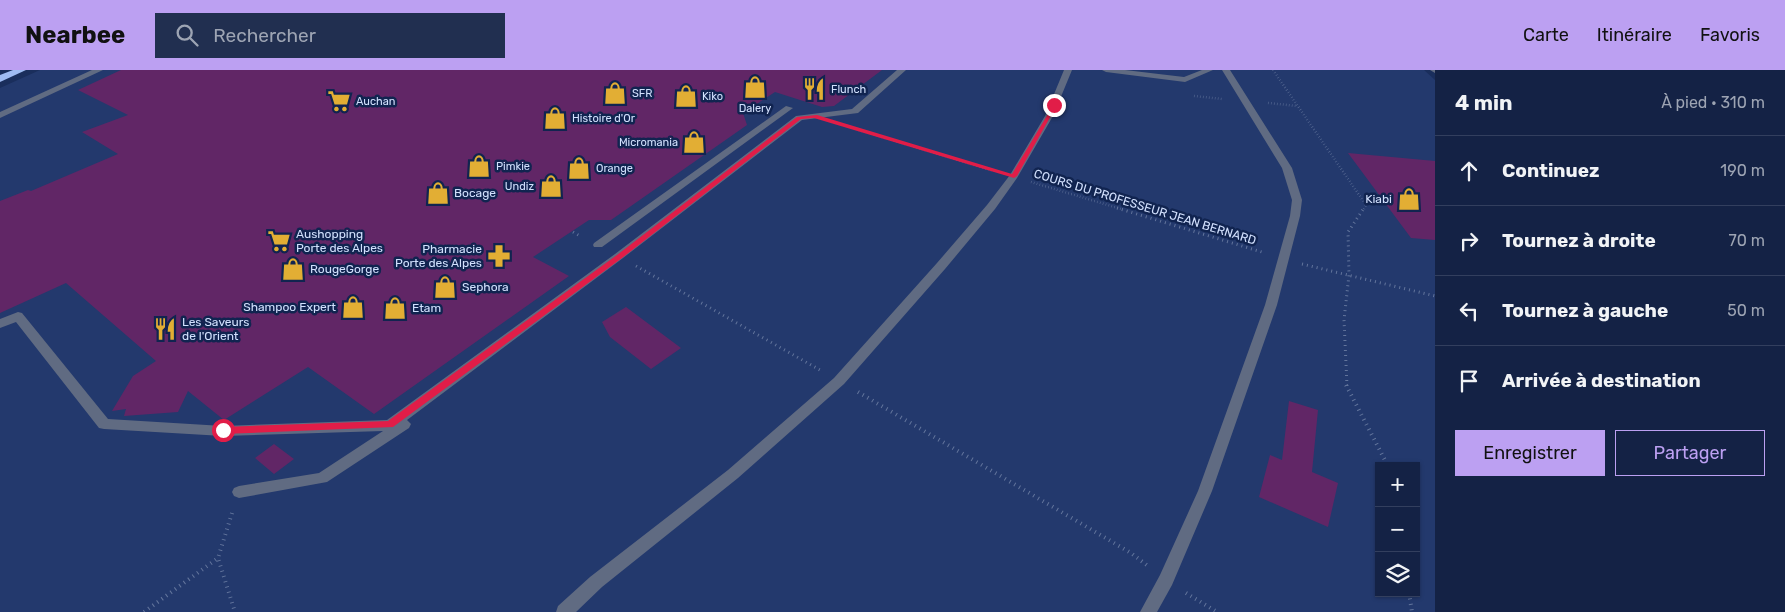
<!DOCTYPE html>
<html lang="fr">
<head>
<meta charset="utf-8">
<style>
  body { margin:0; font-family:Rubik,sans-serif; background:#212f50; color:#f1f3f6 }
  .controls { position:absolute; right:15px; bottom:15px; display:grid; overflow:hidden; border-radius:0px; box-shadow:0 1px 4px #0004 }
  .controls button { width:45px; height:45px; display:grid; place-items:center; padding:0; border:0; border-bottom:1px solid #333f5e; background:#142245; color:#f1f3f6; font:25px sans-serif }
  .stop { position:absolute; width:15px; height:15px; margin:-11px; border:4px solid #e11d48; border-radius:50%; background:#fff }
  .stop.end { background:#e11d48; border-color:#fff; box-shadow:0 1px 5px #0008 }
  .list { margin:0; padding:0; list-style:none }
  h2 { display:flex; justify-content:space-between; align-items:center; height:65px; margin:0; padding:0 20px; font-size:21px }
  h2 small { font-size:16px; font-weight:400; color:#9da4b3 }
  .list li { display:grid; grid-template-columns:32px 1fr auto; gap:15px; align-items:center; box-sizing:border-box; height:70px; padding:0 20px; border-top:1px solid #333f5e }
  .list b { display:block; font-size:19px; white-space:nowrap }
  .list em { font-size:16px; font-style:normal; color:#9da4b3 }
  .actions { display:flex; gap:10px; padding:15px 20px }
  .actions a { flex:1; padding:11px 0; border:1px solid #bca0f2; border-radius:0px; text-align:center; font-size:18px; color:#bca0f2 }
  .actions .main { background:#bca0f2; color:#111 }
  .icon { flex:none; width:28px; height:28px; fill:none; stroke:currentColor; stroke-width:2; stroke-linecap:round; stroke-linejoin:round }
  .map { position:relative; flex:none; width:1435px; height:542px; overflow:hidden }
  header { display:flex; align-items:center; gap:30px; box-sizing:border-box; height:70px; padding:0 25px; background:#bca0f2; color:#111 }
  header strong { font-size:24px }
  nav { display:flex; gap:28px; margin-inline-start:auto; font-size:18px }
  .search { width:350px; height:45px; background:#212f50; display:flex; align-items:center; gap:12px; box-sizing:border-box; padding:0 18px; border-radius:0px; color:#9da4b3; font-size:19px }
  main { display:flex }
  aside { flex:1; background:#142245 }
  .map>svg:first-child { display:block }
  .built { fill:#23396d; fill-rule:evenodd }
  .building { fill:#612666 }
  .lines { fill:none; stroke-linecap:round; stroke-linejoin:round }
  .path-far2 { stroke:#63759c; stroke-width:2.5; stroke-dasharray:0.5 2.5; stroke-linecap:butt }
  .path-far1 { stroke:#63759c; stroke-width:3; stroke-dasharray:1 4; stroke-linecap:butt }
  .path { stroke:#63759c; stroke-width:4; stroke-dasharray:1 4.5; stroke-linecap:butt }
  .lane { fill:#606b82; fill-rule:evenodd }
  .highway { fill:#9fbbf2; fill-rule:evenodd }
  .route { fill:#e11d48 }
  .labels { text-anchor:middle; stroke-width:5; stroke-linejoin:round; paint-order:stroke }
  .far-poi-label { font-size:11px; fill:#d3e1fe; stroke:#112450; text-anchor:start }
  .poi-label { font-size:12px; fill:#d3e1fe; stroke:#112450; text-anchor:start }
  .street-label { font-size:12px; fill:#d3e1fe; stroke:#112450 }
</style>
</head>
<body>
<header>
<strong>Nearbee</strong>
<div class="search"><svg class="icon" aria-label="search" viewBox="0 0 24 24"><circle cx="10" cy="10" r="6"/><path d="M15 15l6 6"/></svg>Rechercher</div>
<nav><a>Carte</a><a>Itinéraire</a><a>Favoris</a></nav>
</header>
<main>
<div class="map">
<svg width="1435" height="542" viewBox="0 0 1435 542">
  <rect width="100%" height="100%" fill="#1a2e5c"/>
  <path class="built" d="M40 0H1424L1435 10V542H0V18ZM1379 396H1416V523H1379Z"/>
  <path class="building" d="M121 0H882L834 36 822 37 775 22 743 43 747 55 611 150H589L533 187 569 206 374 344 308 297 224 350 188 321 178 342 124 346 126 339 112 341 133 306 156 291 66 213 0 243V131L28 120 31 121 118 84 82 62 128 45 78 20Z
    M1348 83 1435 91V170L1411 168Z
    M626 237 681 278 651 299 610 267 602 252Z
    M1289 331 1318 340 1312 402 1338 413 1328 457 1259 427 1270 385 1282 390Z
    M274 374 294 389 274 404 255 388Z"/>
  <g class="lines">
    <path class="path-far2" d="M1273 0 1366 135 1364 139
      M1194 26 1222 29
      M1268 33 1297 36
      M859 60 994 101
      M1031 112 1121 139"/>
    <path class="path-far1" d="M1117 138 1265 183
      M573 162 580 166
      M1302 194 1435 226
      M636 196 820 300
      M1347 316 1344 250 1349 205 1348 162 1364 138"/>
    <path class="path" d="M1346 315 1388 396
      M858 322 1131 483 1148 496
      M232 443 218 488 235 542
      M1186 523 1217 542
      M1409 523 1412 542
      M144 542 218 488"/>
    <path class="lane" d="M92 0H103L0 48V42Z
      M897 0H906L858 43 802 50 623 188 407 350 411 354 409 358 327 412 239 428 234 426 232 422 234 418 239 416 319 403 383 361 223 366 104 359 99 358 16 252 0 258V249L18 242 22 243 108 349 223 356 387 350 615 184 796 46 852 39Z
      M1064 0H1072L1053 46 1017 108 995 139 945 199 844 314 738 408 602 517 576 542H556L558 536 590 507 728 400 834 308 937 193 987 135 1010 105 1045 46Z
      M1102 0H1125L1184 7 1202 0H1213L1185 12 1106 2Z
      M1222 0H1230L1292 98 1302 130 1300 146 1277 235 1212 421 1172 515 1157 542H1140L1160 505 1198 421 1265 235 1290 146 1292 130 1282 98Z
      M1430 0H1435V3Z
      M786 36 793 38 602 177H594L593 175 594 173Z"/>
    <path class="highway" d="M13 0H26L0 12V5Z"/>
  </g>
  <path class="route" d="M1054 34 1057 35 1017 106 1014 108 814 48 801 49 622 188 393 357 223 364 218 360 223 357 388 351 617 185 797 47 817 45 1012 104Z"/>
  <defs>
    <symbol id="shop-bare" viewBox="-9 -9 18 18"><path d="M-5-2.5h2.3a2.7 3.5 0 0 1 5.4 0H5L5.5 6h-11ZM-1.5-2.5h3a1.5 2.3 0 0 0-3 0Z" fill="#e2ae34" stroke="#112450" stroke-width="2.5" paint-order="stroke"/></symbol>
    <symbol id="restaurant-bare" viewBox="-9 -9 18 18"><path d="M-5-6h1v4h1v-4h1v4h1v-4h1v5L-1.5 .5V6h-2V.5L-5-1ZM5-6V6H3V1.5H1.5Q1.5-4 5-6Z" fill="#e2ae34" stroke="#112450" stroke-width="2.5" paint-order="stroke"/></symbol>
    <symbol id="supermarket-bare" viewBox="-9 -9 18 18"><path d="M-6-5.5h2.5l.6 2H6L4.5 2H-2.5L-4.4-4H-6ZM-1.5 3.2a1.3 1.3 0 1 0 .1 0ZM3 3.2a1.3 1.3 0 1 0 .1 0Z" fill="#e2ae34" stroke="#112450" stroke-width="2.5" paint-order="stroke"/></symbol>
    <symbol id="pharmacy-bare" viewBox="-9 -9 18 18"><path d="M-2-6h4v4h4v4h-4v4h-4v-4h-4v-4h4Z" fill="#e2ae34" stroke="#112450" stroke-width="2.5" paint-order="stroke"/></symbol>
  </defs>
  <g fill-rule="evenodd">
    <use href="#shop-bare" x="739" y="1" width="32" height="32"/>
    <use href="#restaurant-bare" x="798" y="3" width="32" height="32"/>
    <use href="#shop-bare" x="599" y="7" width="32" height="32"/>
    <use href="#shop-bare" x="670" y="10" width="32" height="32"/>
    <use href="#supermarket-bare" x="323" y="15" width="32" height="32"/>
    <use href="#shop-bare" x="539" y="32" width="32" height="32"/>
    <use href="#shop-bare" x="678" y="56" width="32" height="32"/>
    <use href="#shop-bare" x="463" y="80" width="32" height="32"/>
    <use href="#shop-bare" x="563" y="82" width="32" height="32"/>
    <use href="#shop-bare" x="535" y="100" width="32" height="32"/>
    <use href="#shop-bare" x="422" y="107" width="32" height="32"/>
    <use href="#shop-bare" x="1393" y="113" width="32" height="32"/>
    <use href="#supermarket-bare" x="263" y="155" width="32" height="32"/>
    <use href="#pharmacy-bare" x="483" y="170" width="32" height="32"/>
    <use href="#shop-bare" x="277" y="183" width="32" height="32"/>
    <use href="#shop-bare" x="429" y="201" width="32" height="32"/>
    <use href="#shop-bare" x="337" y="221" width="32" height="32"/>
    <use href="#shop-bare" x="379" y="222" width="32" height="32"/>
    <use href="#restaurant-bare" x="149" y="243" width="32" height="32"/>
  </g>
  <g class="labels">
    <g class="far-poi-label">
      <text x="831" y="23">Flunch</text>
      <text x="632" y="27">SFR</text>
      <text x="702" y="30">Kiko</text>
      <text x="356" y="35">Auchan</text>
      <text x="755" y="42" text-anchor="middle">Dalery</text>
      <text x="572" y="52">Histoire d'Or</text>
      <text x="678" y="76" text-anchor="end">Micromania</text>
      <text x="496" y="100">Pimkie</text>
      <text x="596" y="102">Orange</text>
      <text x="534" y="120" text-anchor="end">Undiz</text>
    </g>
    <g class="poi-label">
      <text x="454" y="127">Bocage</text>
      <text x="1392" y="133" text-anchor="end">Kiabi</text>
      <text x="296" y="168">Aushopping<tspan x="296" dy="14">Porte des Alpes</tspan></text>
      <text x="482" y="183" text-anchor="end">Pharmacie<tspan x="482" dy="14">Porte des Alpes</tspan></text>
      <text x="310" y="203">RougeGorge</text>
      <text x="462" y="221">Sephora</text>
      <text x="336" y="241" text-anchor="end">Shampoo Expert</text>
      <text x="412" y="242">Etam</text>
      <text x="182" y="256">Les Saveurs<tspan x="182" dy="14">de l'Orient</tspan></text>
    </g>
    <g class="street-label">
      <text transform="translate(1145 137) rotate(17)" y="4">COURS DU PROFESSEUR JEAN BERNARD</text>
    </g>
  </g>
</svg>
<div class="controls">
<button>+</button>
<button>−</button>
<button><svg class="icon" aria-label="layers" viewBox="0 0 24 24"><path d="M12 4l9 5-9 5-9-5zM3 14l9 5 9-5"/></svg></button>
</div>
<div class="stop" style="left:223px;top:360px"></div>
<div class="stop end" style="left:1054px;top:35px"></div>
</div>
<aside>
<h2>4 min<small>À pied · 310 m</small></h2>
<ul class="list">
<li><svg class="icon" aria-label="ahead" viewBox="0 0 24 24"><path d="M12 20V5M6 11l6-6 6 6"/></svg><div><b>Continuez</b></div><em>190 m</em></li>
<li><svg class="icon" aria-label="right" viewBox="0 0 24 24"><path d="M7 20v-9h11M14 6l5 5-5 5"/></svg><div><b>Tournez à droite</b></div><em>70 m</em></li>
<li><svg class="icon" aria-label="left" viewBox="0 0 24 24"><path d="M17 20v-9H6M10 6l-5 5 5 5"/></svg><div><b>Tournez à gauche</b></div><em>50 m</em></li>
<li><svg class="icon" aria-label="arrive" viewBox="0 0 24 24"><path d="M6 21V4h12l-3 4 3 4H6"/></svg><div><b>Arrivée à destination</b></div></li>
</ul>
<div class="actions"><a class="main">Enregistrer</a><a>Partager</a></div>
</aside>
</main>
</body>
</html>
